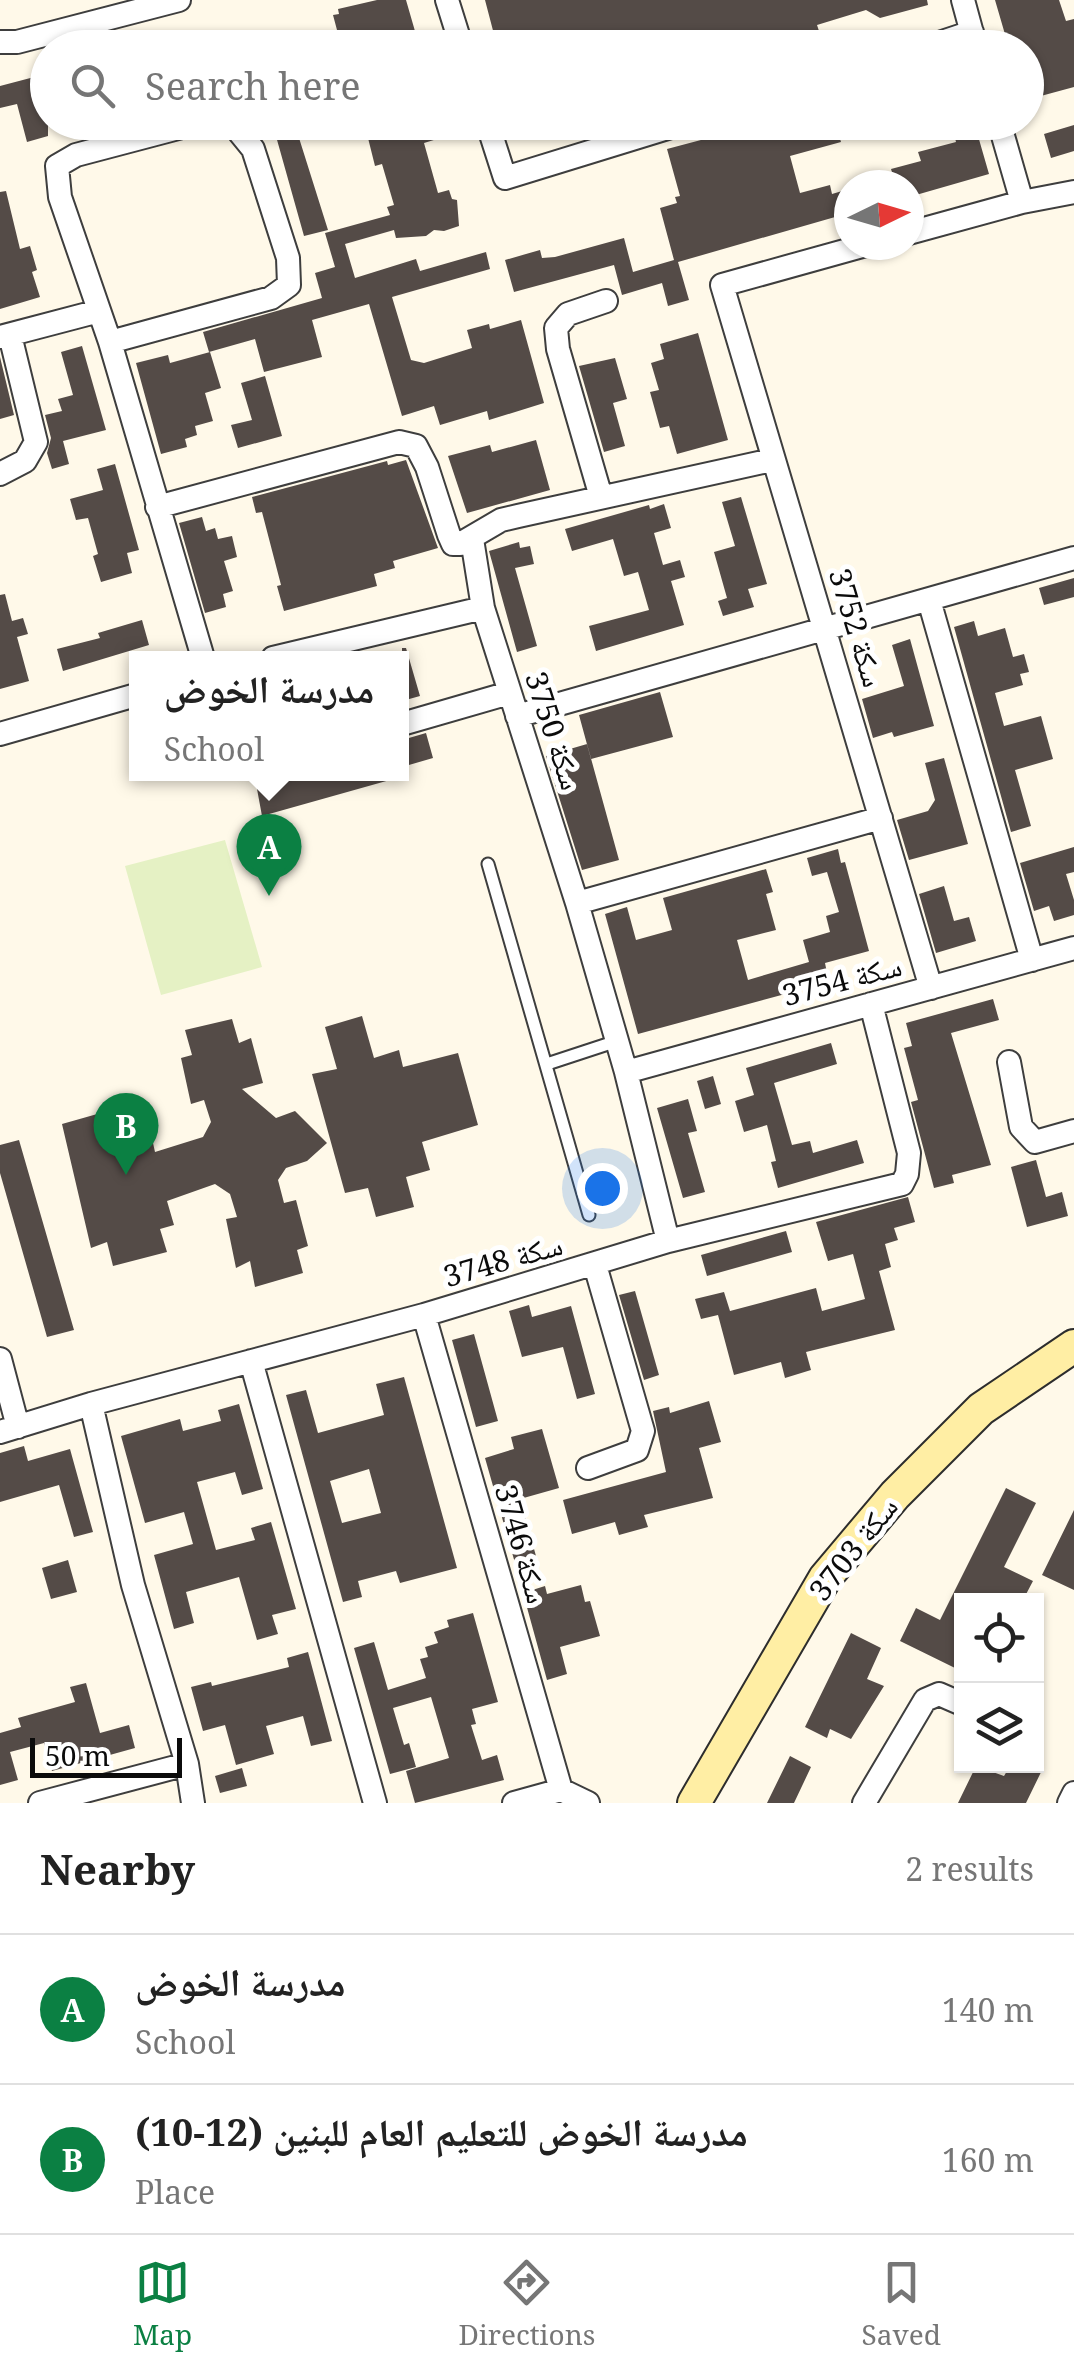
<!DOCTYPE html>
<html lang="en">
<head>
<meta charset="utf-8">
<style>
  body { margin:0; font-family:"Noto Serif","Noto Naskh Arabic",serif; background:#f2f2f2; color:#222 }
  .controls { position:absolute; right:30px; bottom:30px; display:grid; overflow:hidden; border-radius:0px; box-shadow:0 2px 8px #0004 }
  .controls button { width:90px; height:90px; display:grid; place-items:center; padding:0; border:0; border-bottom:2px solid #e0e0e0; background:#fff; color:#222; font:50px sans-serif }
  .compass { position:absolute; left:834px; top:170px; width:90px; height:90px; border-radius:50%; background:#fff; box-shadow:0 2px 8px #0004; rotate:85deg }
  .scale { position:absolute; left:30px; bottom:25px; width:152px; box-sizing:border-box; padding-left:10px; border:5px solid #0b0b0b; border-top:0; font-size:28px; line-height:35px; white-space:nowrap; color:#0b0b0b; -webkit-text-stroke:8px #fff; paint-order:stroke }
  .you { position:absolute; left:602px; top:1188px; width:35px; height:35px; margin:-25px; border:8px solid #fff; border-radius:50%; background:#1a73e8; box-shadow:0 0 0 15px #1a73e833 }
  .badge { display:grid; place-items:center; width:65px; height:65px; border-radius:50%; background:#0b8043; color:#fff; font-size:32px; font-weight:700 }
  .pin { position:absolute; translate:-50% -82px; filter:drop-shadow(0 2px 5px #0008) }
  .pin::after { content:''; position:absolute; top:52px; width:35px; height:30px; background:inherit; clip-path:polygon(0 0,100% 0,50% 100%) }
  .popup { position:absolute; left:129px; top:651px; width:280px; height:130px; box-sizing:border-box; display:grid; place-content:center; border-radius:0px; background:#fff; filter:drop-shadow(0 2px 8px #0005); font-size:32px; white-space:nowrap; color:#767676 }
  .popup b { font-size:38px; color:#222 }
  .popup::after { content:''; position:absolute; left:50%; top:100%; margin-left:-20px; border:20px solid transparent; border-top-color:#fff }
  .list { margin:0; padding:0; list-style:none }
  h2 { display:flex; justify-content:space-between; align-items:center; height:130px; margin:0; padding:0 40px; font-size:42px }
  h2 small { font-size:32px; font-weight:400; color:#767676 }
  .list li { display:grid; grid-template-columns:65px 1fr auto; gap:30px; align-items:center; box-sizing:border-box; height:150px; padding:0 40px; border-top:2px solid #e0e0e0 }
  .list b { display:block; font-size:38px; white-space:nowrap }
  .list p { margin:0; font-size:32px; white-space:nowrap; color:#767676 }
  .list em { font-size:32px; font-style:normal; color:#767676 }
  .icon { flex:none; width:55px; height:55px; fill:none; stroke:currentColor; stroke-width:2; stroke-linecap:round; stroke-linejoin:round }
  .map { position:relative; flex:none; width:1074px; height:1803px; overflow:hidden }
  .search { position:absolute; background:#fff; box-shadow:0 2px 8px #0004; left:30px; right:30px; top:30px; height:110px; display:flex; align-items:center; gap:25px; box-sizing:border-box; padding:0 35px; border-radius:55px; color:#767676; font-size:38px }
  .sheet { height:430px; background:#fff }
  nav { display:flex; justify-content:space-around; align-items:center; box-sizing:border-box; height:140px; border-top:2px solid #e0e0e0; background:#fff; font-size:28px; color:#767676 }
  nav a { display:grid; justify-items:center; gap:5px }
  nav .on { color:#0b8043 }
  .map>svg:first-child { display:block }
  .pitch { fill:#e5f1c4 }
  .building { fill:#544b47; fill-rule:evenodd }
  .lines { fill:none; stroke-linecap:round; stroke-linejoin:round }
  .lane-casing { stroke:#3e3e3e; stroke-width:15 }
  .street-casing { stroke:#3e3e3e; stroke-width:26 }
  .secondary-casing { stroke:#2d2d2d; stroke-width:36 }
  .lane { stroke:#fff; stroke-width:11 }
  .street { stroke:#fff; stroke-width:22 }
  .secondary { stroke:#ffeea4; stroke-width:32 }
  .labels { text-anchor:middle; stroke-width:10; stroke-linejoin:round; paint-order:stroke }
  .street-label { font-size:30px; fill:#0b0b0b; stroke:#fff }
</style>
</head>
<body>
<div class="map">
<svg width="1074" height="1803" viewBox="0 0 1074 1803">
  <rect width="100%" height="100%" fill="#fff9e9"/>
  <path class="pitch" d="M225 840 262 967 161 995 125 866Z"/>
  <path class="building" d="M377 0H406L419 45 293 48 292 43 337 30 333 15 339 14 338 9Z
    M485 0H927L928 5 880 18 866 10 817 25 819 31 768 45 765 34 724 48H504L502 40 496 42Z
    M995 0H1059L1066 21 1074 19V87L1026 100V81L1034 79 1026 48H1009Z
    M38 76 48 112V136L27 142 17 104 0 108V86Z
    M272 122H294L328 230 304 236Z
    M364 122H443L447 136 424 143 438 193 449 190 452 199 457 200 459 226 444 231 434 230 426 236 396 238 394 230 345 244 355 278 416 259 420 271 486 252 490 269 392 297 411 360 424 363 472 348 467 330 489 324 490 329 521 320 544 403 489 420 487 411 440 425 434 406 402 416 369 304 312 320 322 357 264 372 255 339 209 352 203 332 322 298 315 273 335 267 325 233 390 215 387 207 394 205 382 164 375 166Z
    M769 122H835L841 142 790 156 800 193 830 185 832 194 849 189V213L678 262 689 300 668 306 662 283 622 295 614 265 514 292 505 260 540 250 542 258 555 257 624 238 633 272 674 260 660 208 677 203 675 197 680 196 667 149Z
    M951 122H974L989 174 909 197V185H896L891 169 921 161 918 152 956 142Z
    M1074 125V151L1051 158 1044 134Z
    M6 191 20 249 30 246 37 270 32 272 40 297 0 309V192Z
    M698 333 728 440 677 454 669 426 660 428 650 392 659 390 651 363 664 359 660 344Z
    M82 346 106 430 63 441 69 464 52 469 47 453 51 438 45 415 62 411 58 399 73 395 61 352Z
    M210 352 221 388 205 393 213 421 195 426 197 435 185 439 187 447 161 454 136 363 168 355 170 363Z
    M0 357 14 415 0 419Z
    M615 358 627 399 613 403 625 446 604 452 579 366Z
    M265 376 282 436 238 448 231 425 252 420 241 383Z
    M536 440 550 490 467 513 448 456 490 445 492 452Z
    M406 460 438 548 393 561 395 568 374 574 377 586 284 611 277 586 281 585 262 512 256 513 252 497 387 461 388 465Z
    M115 464 139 550 127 553 132 573 101 582 93 556 98 554 88 518 76 520 70 499 103 490 97 469Z
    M741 497 767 584 748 589 754 607 723 616 718 601 727 598 714 552 735 546 722 502Z
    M664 504 671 528 654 533 663 565 680 560 685 577 671 581 684 625 596 651 589 626 649 610 638 572 624 576 613 539 572 551 565 529 649 505 650 509Z
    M202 517 206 531 215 528 218 539 232 536 237 557 224 561 233 591 223 594 226 607 205 613 179 523Z
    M519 542 520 548 530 546 534 564 515 568 537 646 517 652 489 551Z
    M1074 578V597L1044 605 1039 588Z
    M5 594 12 621 23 618 28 634 17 637 29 681 0 689V595Z
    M142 620 149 645 63 671 57 649 100 638 98 633Z
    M974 621 978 636 1005 628 1013 657 1024 654 1029 672 1020 674 1023 685 995 693 1004 726 1041 716 1053 759 1015 770 1031 826 1011 832 954 627Z
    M910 639 934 726 894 737 892 732 873 738 862 699 904 686 892 645Z
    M402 648H406L420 696 402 701Z
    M660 692 673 737 591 759 579 715Z
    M426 733 433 758 402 767V740Z
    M587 744 619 860 582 870 546 756Z
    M944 758 968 844 909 860 897 820 928 811 935 800 925 763Z
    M280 774H396L397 778 262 816 257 789 264 787 262 779Z
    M1074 847V872L1066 874 1074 900V915L1054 921 1049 906 1034 911 1020 863Z
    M838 849 841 863 845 862 869 951 825 963 827 973 798 981 800 990 638 1034 605 914 627 907 636 940 672 930 663 898 766 869 773 892 766 894 776 930 737 940 748 980 809 962 803 940 830 932 826 916 839 912 827 872 812 876 807 858Z
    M944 886 954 921 969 917 976 941 936 953 919 894Z
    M993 999 999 1020 951 1033 991 1165 952 1175 954 1183 934 1188 911 1102 918 1100 904 1048 912 1046 906 1023Z
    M362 1016 374 1058 399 1050 403 1067 458 1053 478 1125 422 1142 430 1170 406 1177 414 1207 376 1217 368 1188 345 1193 312 1074 337 1069 325 1027Z
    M232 1019 239 1043 251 1038 263 1083 242 1089 276 1118 295 1111 327 1143 307 1161 286 1168 278 1180 284 1203 296 1200 308 1246 297 1250 303 1273 255 1287 250 1261 236 1268 226 1219 237 1217 230 1194 215 1184 167 1201 174 1225 160 1229 167 1252 113 1266 107 1242 91 1248 62 1124 129 1105 132 1130 149 1125 155 1152 203 1137 211 1122 204 1100 191 1104 181 1058 192 1055 185 1030Z
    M831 1043 837 1064 774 1083 792 1145 810 1141 813 1153 857 1140 864 1163 778 1188 771 1162 776 1161 767 1125 744 1132 735 1101 754 1095 746 1068Z
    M713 1076 721 1104 705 1109 697 1081Z
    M688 1099 697 1131 688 1133 705 1192 683 1198 657 1108Z
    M19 1140 74 1330 47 1337 0 1173V1145Z
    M1036 1160 1046 1197 1062 1192 1068 1216 1027 1227 1011 1167Z
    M908 1197 915 1222 894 1228 898 1240 885 1244 891 1267 879 1271 895 1330 806 1352 811 1370 785 1378 781 1362 734 1375 718 1315 701 1319 695 1299 724 1292 730 1311 816 1288 822 1311 865 1299 853 1254 828 1261 816 1222Z
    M786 1231 792 1252 707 1276 701 1255Z
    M635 1291 659 1375 644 1380 619 1295Z
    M529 1305 532 1317 571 1306 595 1394 577 1399 563 1347 522 1357 509 1311Z
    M474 1334 498 1421 476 1427 452 1340Z
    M404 1377 457 1568 400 1583 396 1571 358 1581 362 1597 343 1602 286 1395 306 1390 318 1433 384 1415 376 1384ZM369 1469 381 1513 342 1523 330 1481Z
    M709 1401 721 1442 699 1448 713 1498 644 1515 648 1527 619 1535 615 1522 572 1534 563 1500 666 1472 653 1411 669 1407 670 1413Z
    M239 1404 263 1489 242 1495 235 1472 197 1482 216 1550 255 1540 251 1528 271 1522 296 1609 272 1615 278 1634 257 1640 239 1577 186 1592 194 1623 174 1629 154 1555 193 1544 184 1512 145 1523 121 1436 180 1419 183 1431 221 1421 218 1410Z
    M542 1429 559 1488 520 1499 536 1556 515 1563 485 1458 514 1449 511 1437Z
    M24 1446 28 1461 70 1449 93 1532 74 1537 59 1485 0 1502V1453Z
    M1006 1488 1036 1503 1004 1567 1033 1581 1023 1600H962V1655L955 1668 900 1641 916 1608 940 1620Z
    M1074 1510V1590L1042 1575Z
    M68 1560 77 1592 51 1599 42 1568Z
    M581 1585 585 1602 590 1601 600 1636 560 1647 567 1674 547 1680 523 1593 545 1586 547 1594Z
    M473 1613 498 1702 472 1709 476 1724 471 1725 482 1760 497 1755 504 1780 415 1803 406 1771 449 1758 431 1697 393 1708 404 1745 409 1743 416 1767 390 1774 354 1648 374 1642 388 1690 426 1678 420 1659 428 1657 425 1647 438 1643 434 1632 449 1627 447 1620Z
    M851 1633 881 1648 867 1679 884 1686 851 1739 830 1729 827 1738 805 1727Z
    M308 1652 332 1741 311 1746 303 1716 266 1726 274 1754 236 1765 225 1725 203 1731 191 1687 211 1682 212 1686 289 1667 287 1658Z
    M86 1683 100 1733 129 1725 135 1748 52 1771 44 1743 10 1752 18 1780 0 1785V1733L21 1727 18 1718 75 1702 70 1687Z
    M790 1756 811 1767 794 1803H767Z
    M976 1766 1004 1776 1010 1766H1044L1026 1803H958Z
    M242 1768 247 1786 220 1793 215 1776Z"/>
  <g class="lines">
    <defs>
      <path id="lane" d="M488 864 589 1215
        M547 1064 617 1041"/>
      <path id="street" d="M447 0 462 48
        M963 0 976 48
        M0 42H17L179 0
        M924 48 972 32
        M201 122 76 155 57 166 60 197 110 342 203 658
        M487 122 505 178 687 122
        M999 122 1022 202
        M909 233 1022 202 1074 192
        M866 245 722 285 931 988
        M0 337 99 311
        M110 342 271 298 289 285 288 258 253 149 231 122
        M0 474 25 461 36 442 10 335
        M601 497 558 349 556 328 568 314 606 301
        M157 507 399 442 416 446 427 467 449 535 453 544H460L501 520 518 516 772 460
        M472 539 483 608 577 903 626 1072 668 1241
        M929 600 1032 960
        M273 658 483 608
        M517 716 1074 558
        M402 724 509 693
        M0 734 136 695
        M577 903 881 818
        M1009 1062 1021 1127 1035 1142 1074 1131
        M626 1072 1074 948
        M424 1315 561 1790
        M0 1359 18 1427
        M251 1361 375 1803
        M91 1404 133 1585 187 1764 193 1803
        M0 1432 91 1404 424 1315 668 1241 902 1184 907 1174 909 1153 871 1004
        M588 1468 637 1450 643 1431 595 1265
        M40 1803 187 1764
        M514 1803 561 1790 588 1803
        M864 1803 925 1700 939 1694 962 1704
        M1069 1803 1074 1793"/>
      <path id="secondary" d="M694 1803 825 1578 895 1495 981 1409 1074 1346"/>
    </defs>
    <use href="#lane" class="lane-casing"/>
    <use href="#street" class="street-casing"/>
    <use href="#secondary" class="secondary-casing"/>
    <use href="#lane" class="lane"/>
    <use href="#street" class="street"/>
    <use href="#secondary" class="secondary"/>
  </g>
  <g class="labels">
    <g class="street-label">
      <text transform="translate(856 628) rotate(73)" y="10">سكة 3752</text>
      <text transform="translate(553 731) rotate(72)" y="10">سكة 3750</text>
      <text transform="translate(842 981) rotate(-15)" y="10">سكة 3754</text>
      <text transform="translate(503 1261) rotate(-16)" y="10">سكة 3748</text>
      <text transform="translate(521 1544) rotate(74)" y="10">سكة 3746</text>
      <text transform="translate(854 1549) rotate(-52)" y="10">سكة 3703</text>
    </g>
  </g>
</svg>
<div class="controls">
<button><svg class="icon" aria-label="locate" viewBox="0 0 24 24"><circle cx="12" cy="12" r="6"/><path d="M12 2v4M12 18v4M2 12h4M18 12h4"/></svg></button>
<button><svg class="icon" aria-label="layers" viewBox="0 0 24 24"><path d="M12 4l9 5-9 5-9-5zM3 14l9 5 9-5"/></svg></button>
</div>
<svg class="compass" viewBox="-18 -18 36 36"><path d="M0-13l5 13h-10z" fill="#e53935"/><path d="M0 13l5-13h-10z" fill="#767676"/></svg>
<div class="scale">50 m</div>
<div class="you"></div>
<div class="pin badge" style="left:269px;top:896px">A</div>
<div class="popup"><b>مدرسة الخوض</b>School</div>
<div class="pin badge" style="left:126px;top:1175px">B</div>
<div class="search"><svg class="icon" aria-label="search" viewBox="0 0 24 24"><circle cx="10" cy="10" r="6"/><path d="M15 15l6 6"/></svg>Search here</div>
</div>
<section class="sheet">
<h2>Nearby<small>2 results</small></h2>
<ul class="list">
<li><span class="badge">A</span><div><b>مدرسة الخوض</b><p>School</p></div><em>140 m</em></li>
<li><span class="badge">B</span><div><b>مدرسة الخوض للتعليم العام للبنين (12-10)</b><p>Place</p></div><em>160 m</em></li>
</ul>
</section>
<nav>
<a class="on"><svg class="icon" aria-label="map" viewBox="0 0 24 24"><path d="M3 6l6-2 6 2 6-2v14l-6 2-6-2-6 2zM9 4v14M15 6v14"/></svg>Map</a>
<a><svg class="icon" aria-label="directions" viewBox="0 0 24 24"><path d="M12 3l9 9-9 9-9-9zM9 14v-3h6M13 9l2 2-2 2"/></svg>Directions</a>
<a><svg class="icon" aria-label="saved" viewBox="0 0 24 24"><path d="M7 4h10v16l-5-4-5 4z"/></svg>Saved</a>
</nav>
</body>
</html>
